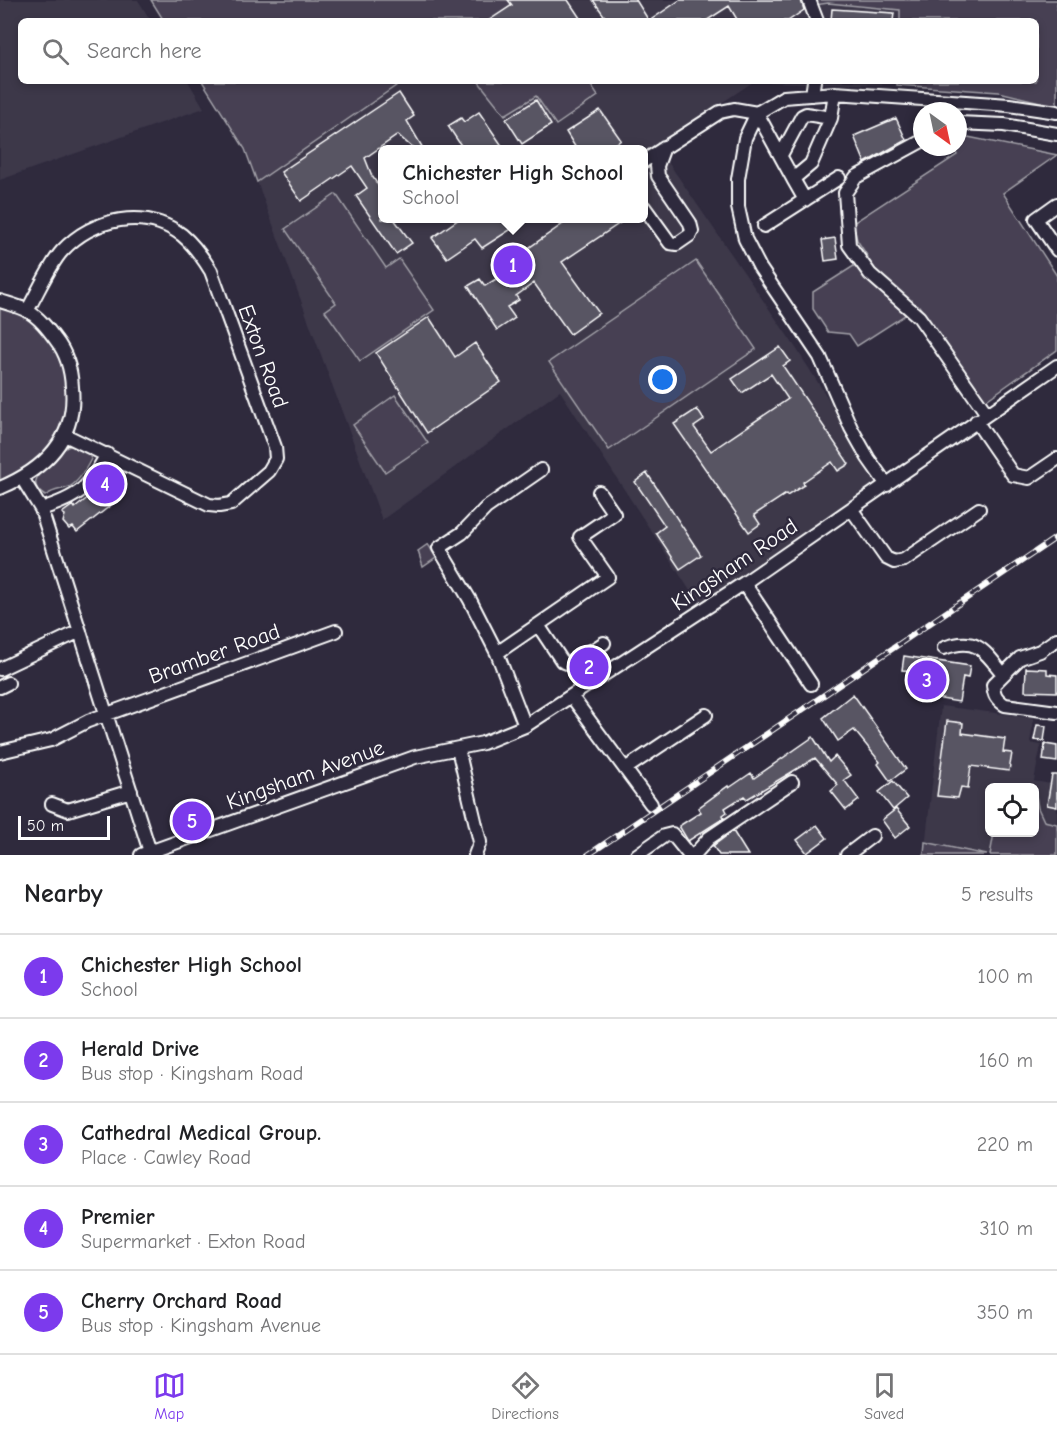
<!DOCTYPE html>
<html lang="en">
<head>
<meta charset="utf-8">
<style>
  body { margin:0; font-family:"Comic Neue",sans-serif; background:#f2f2f2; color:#202124 }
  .controls { position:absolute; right:18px; bottom:18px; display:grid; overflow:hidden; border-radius:9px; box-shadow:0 3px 9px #0003 }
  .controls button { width:54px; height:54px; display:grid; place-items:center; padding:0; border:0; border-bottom:2px solid #e0e0e0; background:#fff; color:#202124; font:30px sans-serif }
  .compass { position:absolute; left:913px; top:102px; width:54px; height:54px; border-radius:50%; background:#fff; box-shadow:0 3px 9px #0003; rotate:147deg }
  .scale { position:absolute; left:18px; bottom:15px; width:92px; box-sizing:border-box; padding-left:6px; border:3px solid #fff; border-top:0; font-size:16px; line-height:21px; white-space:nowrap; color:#fff; -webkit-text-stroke:4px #2f2a3d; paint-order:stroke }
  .you { position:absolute; left:663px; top:380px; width:21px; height:21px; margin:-15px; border:4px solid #fff; border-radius:50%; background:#1a73e8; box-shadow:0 0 0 9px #1a73e833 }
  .badge { display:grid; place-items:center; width:39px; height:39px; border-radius:50%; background:#7c3aed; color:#fff; font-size:20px; font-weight:700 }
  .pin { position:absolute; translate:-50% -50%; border:3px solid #fff; box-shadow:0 2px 6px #0006 }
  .popup { position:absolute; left:378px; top:145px; width:270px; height:78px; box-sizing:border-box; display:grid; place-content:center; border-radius:9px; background:#fff; filter:drop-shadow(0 2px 4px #0005); font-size:20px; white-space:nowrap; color:#757577 }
  .popup b { font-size:22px; color:#202124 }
  .popup::after { content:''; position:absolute; left:50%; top:100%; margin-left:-12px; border:12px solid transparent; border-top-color:#fff }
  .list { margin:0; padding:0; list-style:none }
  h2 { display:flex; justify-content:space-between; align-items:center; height:78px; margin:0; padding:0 24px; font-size:26px }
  h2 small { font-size:20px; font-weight:400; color:#757577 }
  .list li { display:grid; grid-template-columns:39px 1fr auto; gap:18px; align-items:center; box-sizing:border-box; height:84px; padding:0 24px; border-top:2px solid #e0e0e0 }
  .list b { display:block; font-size:22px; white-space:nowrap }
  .list p { margin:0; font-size:20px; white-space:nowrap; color:#757577 }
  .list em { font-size:20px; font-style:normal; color:#757577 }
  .icon { flex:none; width:33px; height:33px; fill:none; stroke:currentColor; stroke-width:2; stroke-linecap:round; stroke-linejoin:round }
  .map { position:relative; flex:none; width:1057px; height:855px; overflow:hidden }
  .search { position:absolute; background:#fff; box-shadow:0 3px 9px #0003; left:18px; right:18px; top:18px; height:66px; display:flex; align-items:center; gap:15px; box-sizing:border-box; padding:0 21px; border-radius:9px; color:#757577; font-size:22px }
  .sheet { height:498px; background:#fff }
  nav { display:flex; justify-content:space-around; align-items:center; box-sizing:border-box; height:84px; border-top:2px solid #e0e0e0; background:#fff; font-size:16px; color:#757577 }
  nav a { display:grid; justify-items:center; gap:3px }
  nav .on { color:#7c3aed }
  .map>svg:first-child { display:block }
  .built { fill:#3c3749; fill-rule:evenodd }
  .green { fill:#464152; stroke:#a2a0a8; stroke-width:1.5 }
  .building { fill:#595564; stroke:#fff; stroke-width:1.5 }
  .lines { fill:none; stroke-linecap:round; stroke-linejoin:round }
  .minor-casing { stroke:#fff; stroke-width:16 }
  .minor { stroke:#2f2a3d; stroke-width:12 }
  .rail-casing { stroke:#fff; stroke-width:6 }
  .rail { stroke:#2f2a3d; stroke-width:4; stroke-dasharray:11; stroke-linecap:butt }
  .labels { text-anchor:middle; stroke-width:5; stroke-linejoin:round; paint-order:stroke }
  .street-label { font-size:22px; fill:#fff; stroke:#2f2a3d }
</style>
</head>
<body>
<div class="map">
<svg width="1057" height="855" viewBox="0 0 1057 855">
  <rect width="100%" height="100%" fill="#2f2a3d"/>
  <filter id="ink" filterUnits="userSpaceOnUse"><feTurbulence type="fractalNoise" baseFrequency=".0167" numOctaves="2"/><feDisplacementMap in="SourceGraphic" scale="12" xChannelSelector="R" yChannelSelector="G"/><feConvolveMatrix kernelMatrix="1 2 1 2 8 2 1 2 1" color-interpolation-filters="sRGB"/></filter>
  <g filter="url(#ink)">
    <path class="built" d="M0 0H138L151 21H21V81H188L204 108 0 180Z
      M151 0H1057V106L998 92 897 85 753 82 657 146 796 348 883 485 700 606 560 391 382 520 245 149 202 81H1036V21H164ZM382 150H644V218H382Z
      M941 706 1034 718 1030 743 1041 745 1034 781 1057 785V855H924ZM990 788H1034V832H990Z"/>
    <path class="green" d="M151 0H512V5L490 21H164Z
      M812 0H1057V106L999 92 897 85V81H1036V21H900V10L828 3 815 5Z
      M202 81H403L257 182 245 149Z
      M478 81H588L598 96 556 125 536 96 505 115Z
      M958 135 1057 155 1003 193 1057 276V350L985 401 919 306 857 346 849 334 828 332 813 309V292L868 257 857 240 853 223 957 155 954 147H958Z
      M336 194 386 268 399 259 434 310 360 361 325 311 336 303 285 229Z
      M696 261 756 349 609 450 549 362Z
      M0 307C69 325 88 407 40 458 29 469 14 475 0 481Z
      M395 395 428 443 385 472 353 425Z
      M73 445 88 452 91 459C86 469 79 482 69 487 59 491 56 488 45 496 26 484 40 472 51 462 59 455 61 448 73 445Z
      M428 544 436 558 423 567 418 551Z
      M1035 788 1038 808 1044 821 1057 824V855H990L994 833 1034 832Z
      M925 842 987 855H924Z"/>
    <path class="building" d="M508 0H568L582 21H488L512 5Z
      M593 0H636L649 21 680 0H801L804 10 788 21H738L729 6 706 21H608Z
      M832 9 894 13 893 21H831Z
      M399 93 414 116 407 121 424 150H415L398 135 365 158 372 176 382 191V219H394L412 243 396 254 356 196 367 188 352 166 301 201 281 172Z
      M536 100 551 125 522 144 506 119Z
      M600 110 621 140 607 150H577L566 132Z
      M479 112 505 150H464L448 126 461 118 464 122Z
      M896 118 906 140 865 163 854 136Z
      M459 219H527L482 248 475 239 447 258 432 238Z
      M570 219H626L562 262 599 313 570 334 534 283 516 296 519 300 507 307 515 318 497 330 468 286 480 279 485 286 504 274 500 268Z
      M835 238 838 259 825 261 822 240Z
      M429 317 455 357 475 343 501 382 427 433 376 353Z
      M780 347 790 361 783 366 849 464 838 471 832 462 803 482 804 485 787 496 786 494 754 515 760 524 749 532 674 424 697 409 704 420 694 427 711 451 788 399 771 374 742 393 732 379Z
      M647 473 701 555 680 569 656 533 665 526 635 482Z
      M113 476 121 480 123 486 120 498 77 532 73 527 69 529 63 522 65 515 62 513 73 505 75 508 100 488 97 485 99 482Z
      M904 656 970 666 968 678 963 677 959 702 910 694 913 671 902 670Z
      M1026 668 1047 669V674L1057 675V692L1025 691Z
      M853 694 906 769 890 781 878 764 880 762 854 730 838 741 823 718Z
      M947 721 963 723 962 733 1005 739 1003 752 1012 753 1009 771 971 766 968 788 961 787 958 798 937 796Z
      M1037 725 1046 726 1044 741 1034 740Z
      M813 737 829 762 835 756 851 775 844 780 859 800 846 810 831 791 838 785 815 758 747 799 744 796 725 808 727 812 723 815 724 818 688 841 679 826 701 812 698 808 728 786 729 788 751 773 754 778Z
      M1045 744 1057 746V762L1043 760Z
      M1052 775H1057V807L1047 805Z
      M893 781 907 798 893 810 879 792Z
      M896 809 910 826 895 838 882 820Z
      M817 825 827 838 807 853 797 840Z
      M733 831 748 855H719L713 846Z"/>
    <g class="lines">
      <defs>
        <path id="minor" d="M809 0 817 21
          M812 95 814 81
          M958 123 1004 125 1057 134
          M922 141 856 177 845 193 849 245 870 274 919 317 987 414
          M781 155 802 116 806 114 831 118 835 93
          M644 161 720 112 734 109 757 113 793 179 811 164 831 118
          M793 179 805 200
          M1057 204 1036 219 1057 250
          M644 207 670 243 677 244 690 235 692 231 690 223 658 176 657 166 664 147
          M764 226 839 178
          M0 301C9 304 18 306 26 310 39 317 48 329 56 340 67 354 71 369 72 387 77 438 45 469 0 488
          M27 311C37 294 50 264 62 251 93 218 145 207 182 235 194 245 203 258 211 271L275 447 276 459 269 471 231 504 219 506 209 505 65 435
          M976 421 1013 475 1029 478 1057 459
          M22 478 41 509 151 855
          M887 485 868 458 851 428 820 357 760 268 745 239 738 207V179L745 138 757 113 784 97 835 93 1009 105 1057 112
          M41 509C79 497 88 489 107 454
          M852 510 886 558 894 562 904 560 979 509
          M744 583 811 684
          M538 625 562 661 567 663H573L604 643
          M1057 639 1040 651 1020 658 993 685C994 695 996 699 1005 705L1057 712
          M944 648C976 636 984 650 1003 674
          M497 653 608 577 580 537 614 514 599 492
          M0 669 80 631
          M0 687 8 683
          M572 697 651 804
          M525 726 497 653 470 600 439 548 462 533 486 508 541 470
          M458 749 480 842 475 855
          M0 752 51 740 88 721 336 631
          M625 769 706 715
          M52 804 68 810 131 791
          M141 855 415 757 483 743 525 726 744 583 1057 366
          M637 855 664 836 672 834 689 855
          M694 855 709 838 792 782
          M847 855 872 836"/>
      </defs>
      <use href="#minor" class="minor-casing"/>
      <use href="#minor" class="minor"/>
      <defs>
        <path id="rail" d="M588 855 1057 537"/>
      </defs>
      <use href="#rail" class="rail-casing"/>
      <use href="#rail" class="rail"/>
    </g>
  </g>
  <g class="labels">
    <g class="street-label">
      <text transform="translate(264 356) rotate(70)" y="8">Exton Road</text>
      <text transform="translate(734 564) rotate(-34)" y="8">Kingsham Road</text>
      <text transform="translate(214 653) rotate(-20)" y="8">Bramber Road</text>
      <text transform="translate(305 774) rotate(-20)" y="8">Kingsham Avenue</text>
    </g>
  </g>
</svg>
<div class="controls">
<button><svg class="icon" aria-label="locate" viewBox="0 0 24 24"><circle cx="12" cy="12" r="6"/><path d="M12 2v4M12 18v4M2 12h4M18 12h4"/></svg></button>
</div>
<svg class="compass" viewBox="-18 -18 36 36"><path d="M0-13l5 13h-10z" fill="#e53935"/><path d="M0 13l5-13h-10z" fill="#757577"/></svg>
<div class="scale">50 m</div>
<div class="you"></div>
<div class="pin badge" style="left:513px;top:265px">1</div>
<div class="popup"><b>Chichester High School</b>School</div>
<div class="pin badge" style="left:589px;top:667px">2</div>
<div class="pin badge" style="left:927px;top:680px">3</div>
<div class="pin badge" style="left:105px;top:484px">4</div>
<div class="pin badge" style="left:192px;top:821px">5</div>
<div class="search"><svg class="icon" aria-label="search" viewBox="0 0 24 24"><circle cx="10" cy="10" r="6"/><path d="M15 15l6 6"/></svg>Search here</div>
</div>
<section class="sheet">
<h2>Nearby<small>5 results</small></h2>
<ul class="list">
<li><span class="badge">1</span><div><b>Chichester High School</b><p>School</p></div><em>100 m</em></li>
<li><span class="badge">2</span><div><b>Herald Drive</b><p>Bus stop · Kingsham Road</p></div><em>160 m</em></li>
<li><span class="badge">3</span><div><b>Cathedral Medical Group.</b><p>Place · Cawley Road</p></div><em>220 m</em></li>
<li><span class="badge">4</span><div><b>Premier</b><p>Supermarket · Exton Road</p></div><em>310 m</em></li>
<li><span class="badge">5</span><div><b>Cherry Orchard Road</b><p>Bus stop · Kingsham Avenue</p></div><em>350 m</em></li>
</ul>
</section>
<nav>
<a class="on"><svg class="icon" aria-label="map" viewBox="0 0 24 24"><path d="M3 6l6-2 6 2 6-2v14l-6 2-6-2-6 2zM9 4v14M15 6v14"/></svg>Map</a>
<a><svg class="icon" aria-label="directions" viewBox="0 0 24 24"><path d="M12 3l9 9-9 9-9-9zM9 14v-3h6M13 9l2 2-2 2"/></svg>Directions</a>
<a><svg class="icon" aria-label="saved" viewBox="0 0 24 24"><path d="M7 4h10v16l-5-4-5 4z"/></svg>Saved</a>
</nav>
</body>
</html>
